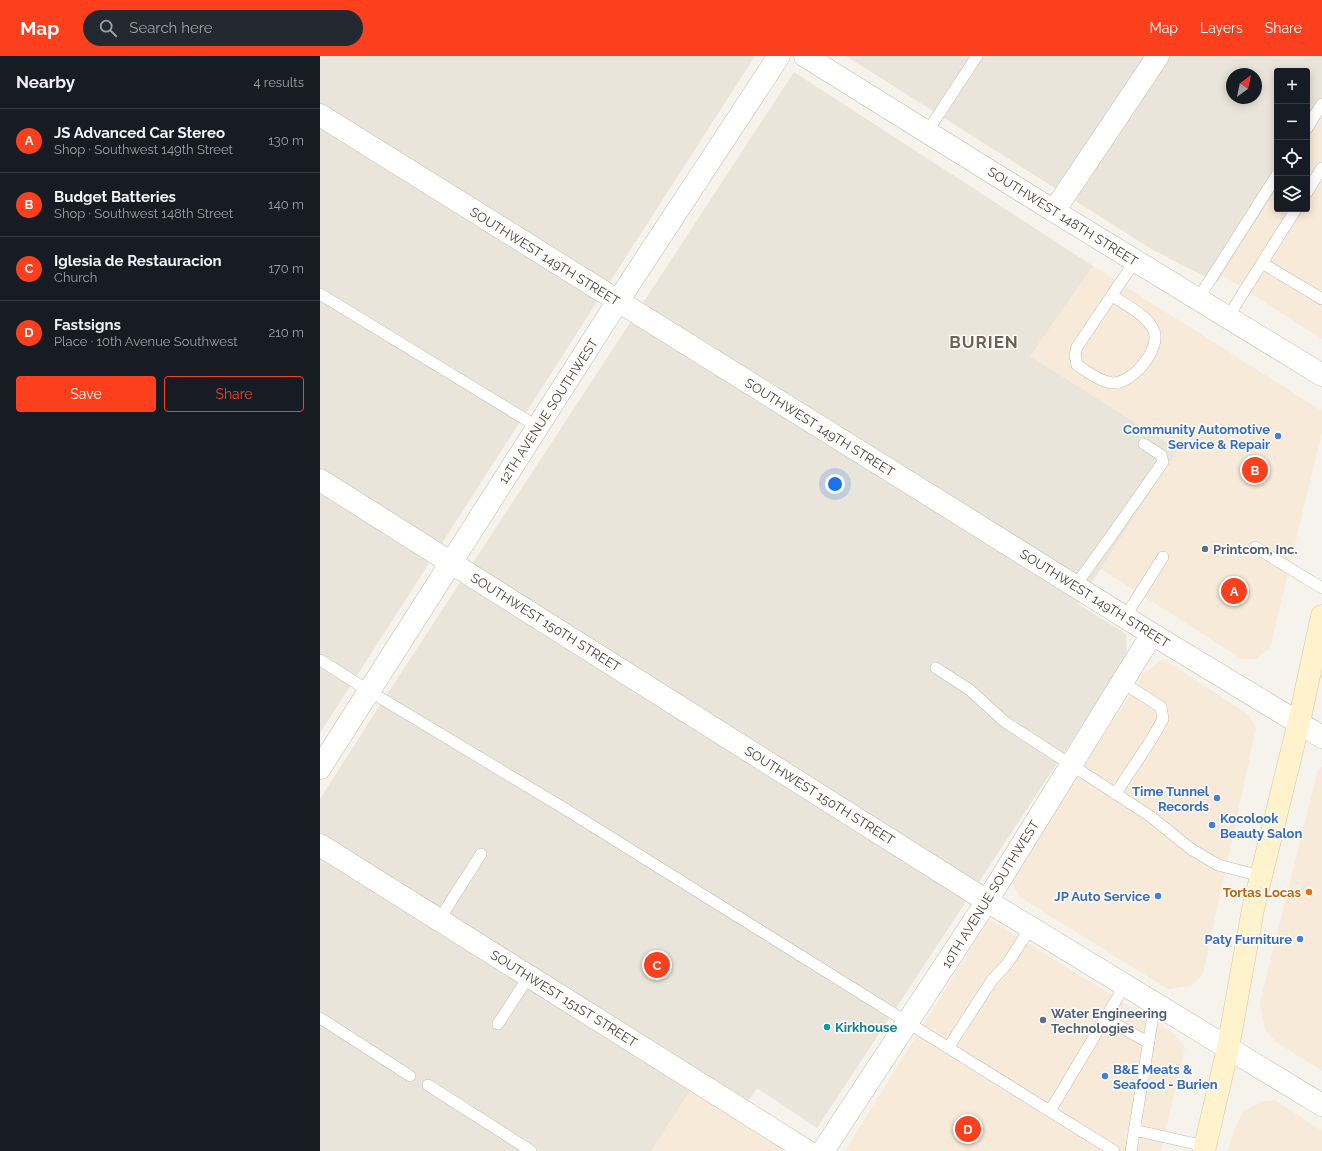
<!DOCTYPE html>
<html lang="en">
<head>
<meta charset="utf-8">
<style>
  body { margin:0; font-family:Raleway,sans-serif; background:#242831; color:#f1f3f6 }
  .controls { position:absolute; right:12px; top:12px; display:grid; overflow:hidden; border-radius:4px; box-shadow:0 2px 10px #0003 }
  .controls button { width:36px; height:36px; display:grid; place-items:center; padding:0; border:0; border-bottom:1px solid #363941; background:#171b24; color:#f1f3f6; font:20px sans-serif }
  .compass { position:absolute; left:906px; top:12px; width:36px; height:36px; border-radius:50%; background:#171b24; box-shadow:0 2px 10px #0003; rotate:33deg }
  .you { position:absolute; left:515px; top:428px; width:14px; height:14px; margin:-10px; border:3px solid #fff; border-radius:50%; background:#1a73e8; box-shadow:0 0 0 6px #1a73e833 }
  .badge { display:grid; place-items:center; width:26px; height:26px; border-radius:50%; background:#fc3f1d; color:#fff; font-size:13px; font-weight:700 }
  .pin { position:absolute; translate:-50% -50%; border:2px solid #fff; box-shadow:0 1px 4px #0006 }
  .list { margin:0; padding:0; list-style:none }
  h2 { display:flex; justify-content:space-between; align-items:center; height:52px; margin:0; padding:0 16px; font-size:17px }
  h2 small { font-size:13px; font-weight:400; color:#9ea1a6 }
  .list li { display:grid; grid-template-columns:26px 1fr auto; gap:12px; align-items:center; box-sizing:border-box; height:64px; padding:0 16px; border-top:1px solid #363941 }
  .list b { display:block; font-size:15px; white-space:nowrap }
  .list p { margin:0; font-size:13px; white-space:nowrap; color:#9ea1a6 }
  .list em { font-size:13px; font-style:normal; color:#9ea1a6 }
  .actions { display:flex; gap:8px; padding:12px 16px }
  .actions a { flex:1; padding:9px 0; border:1px solid #fc3f1d; border-radius:4px; text-align:center; font-size:14px; color:#fc3f1d }
  .actions .main { background:#fc3f1d; color:#fff }
  .icon { flex:none; width:22px; height:22px; fill:none; stroke:currentColor; stroke-width:2; stroke-linecap:round; stroke-linejoin:round }
  .map { position:relative; flex:none; width:1002px; height:1095px; overflow:hidden }
  header { display:flex; align-items:center; gap:24px; box-sizing:border-box; height:56px; padding:0 20px; background:#fc3f1d; color:#fff }
  header strong { font-size:19px }
  nav { display:flex; gap:22px; margin-inline-start:auto; font-size:14px }
  .search { width:280px; height:36px; background:#242831; display:flex; align-items:center; gap:10px; box-sizing:border-box; padding:0 14px; border-radius:22px; color:#9ea1a6; font-size:15px }
  main { display:flex }
  aside { flex:1; background:#171b24 }
  .map>svg:first-child { display:block }
  .residential { fill:#eae5da; fill-rule:evenodd }
  .commercial { fill:#f7ead8 }
  .lines { fill:none; stroke-linecap:round; stroke-linejoin:round }
  .service-casing { stroke:#c2bbae; stroke-width:12 }
  .minor-casing { stroke:#c2bbae; stroke-width:23 }
  .tertiary-casing { stroke:#c2bbae; stroke-width:23 }
  .secondary-casing { stroke:#d6c79b; stroke-width:23 }
  .service { stroke:#fff; stroke-width:11 }
  .minor { stroke:#fff; stroke-width:22 }
  .tertiary { stroke:#fff; stroke-width:22 }
  .secondary { stroke:#fff3cd; stroke-width:22 }
  .shop-dot { fill:#3f7fe0; stroke:#fff; stroke-width:1.5 }
  .service-dot { fill:#5c6f8a; stroke:#fff; stroke-width:1.5 }
  .food-dot { fill:#e8710a; stroke:#fff; stroke-width:1.5 }
  .culture-dot { fill:#0f9aa8; stroke:#fff; stroke-width:1.5 }
  .labels { text-anchor:middle; stroke-width:3; stroke-linejoin:round; paint-order:stroke }
  .street-label { font-size:13px; fill:#4b4439; stroke:#fff }
  .shop-label { font-size:13px; font-weight:bold; fill:#366cbe; stroke:#fff; text-anchor:end }
  .service-label { font-size:13px; font-weight:bold; fill:#4e5e75; stroke:#fff; text-anchor:start }
  .food-label { font-size:13px; font-weight:bold; fill:#c56008; stroke:#fff; text-anchor:end }
  .culture-label { font-size:13px; font-weight:bold; fill:#0d838f; stroke:#fff; text-anchor:start }
  .district-label { font-size:17px; font-weight:bold; letter-spacing:1px; fill:#6e6250; stroke:#fff }
</style>
</head>
<body>
<header>
<strong>Map</strong>
<div class="search"><svg class="icon" aria-label="search" viewBox="0 0 24 24"><circle cx="10" cy="10" r="6"/><path d="M15 15l6 6"/></svg>Search here</div>
<nav><a>Map</a><a>Layers</a><a>Share</a></nav>
</header>
<main>
<aside>
<h2>Nearby<small>4 results</small></h2>
<ul class="list">
<li><span class="badge">A</span><div><b>JS Advanced Car Stereo</b><p>Shop · Southwest 149th Street</p></div><em>130 m</em></li>
<li><span class="badge">B</span><div><b>Budget Batteries</b><p>Shop · Southwest 148th Street</p></div><em>140 m</em></li>
<li><span class="badge">C</span><div><b>Iglesia de Restauracion</b><p>Church</p></div><em>170 m</em></li>
<li><span class="badge">D</span><div><b>Fastsigns</b><p>Place · 10th Avenue Southwest</p></div><em>210 m</em></li>
</ul>
<div class="actions"><a class="main">Save</a><a>Share</a></div>
</aside>
<div class="map">
<svg width="1002" height="1095" viewBox="0 0 1002 1095">
  <rect width="100%" height="100%" fill="#f6f3ec"/>
  <path class="residential" d="M0 0H435L0 677Z
    M526 0H1002V61L987 84V15H957V132L897 227 833 194ZM912 18H936V42H912Z
    M474 16 773 210 711 300 858 394 758 548 806 578 807 601 497 1072 437 1032 417 1063 371 1034 331 1095H0V743L60 649Z"/>
  <path class="commercial" d="M1002 61V283L902 219 957 132V153H987V84Z
    M773 210 1002 355V376L950 592 935 603H922L781 513 858 394 710 300Z
    M843 603 929 659 936 672 883 918 871 930 848 933 701 842 690 824 824 617Z
    M1002 711V1015L956 986 945 973 940 947 998 714Z
    M669 863 856 979 865 992 841 1095H530L526 1093Z
    M371 1033 467 1095H331Z
    M955 1044 1002 1075V1095H908L912 1080 923 1055 943 1045Z"/>
  <g class="lines">
    <defs>
      <path id="service" d="M987 72 1002 48
        M607 76 657 0
        M987 136 1002 112
        M942 207 1002 243
        M0 238 218 371
        M792 240C805 248 828 260 834 275 841 294 812 328 792 327 779 325 768 316 757 309L755 299 757 291 815 205
        M878 243 957 119
        M908 261 976 153
        M935 491 1002 532
        M755 530 789 483 843 406 841 399 824 388
        M805 561 843 501
        M0 604 49 635 242 751 794 1095
        M616 612 650 634 685 666 830 760 871 793 898 809 941 820
        M796 737 833 681 843 663 841 651 802 626
        M119 864 161 798
        M0 962 90 1020
        M785 962 829 987
        M178 968 209 920
        M628 992 672 924 687 908 711 871
        M108 1029 211 1095
        M730 1055 805 929
        M814 1074 885 1090
        M811 1095 835 947"/>
      <path id="minor" d="M0 59 832 578 1002 681
        M734 155 838 0
        M0 424 667 845 908 992
        M0 789 487 1095
        M503 1095 667 845 832 578"/>
      <path id="tertiary" d="M485 0 734 155 1002 319
        M0 712 298 245 459 0
        M908 992 1002 1049"/>
      <path id="secondary" d="M884 1095 908 992 933 853 979 666 1002 560"/>
    </defs>
    <use href="#service" class="service-casing"/>
    <use href="#minor" class="minor-casing"/>
    <use href="#tertiary" class="tertiary-casing"/>
    <use href="#secondary" class="secondary-casing"/>
    <use href="#service" class="service"/>
    <use href="#minor" class="minor"/>
    <use href="#tertiary" class="tertiary"/>
    <use href="#secondary" class="secondary"/>
  </g>
  <g class="shop-dot">
    <circle cx="958" cy="380" r="4"/>
    <circle cx="897" cy="742" r="4"/>
    <circle cx="892" cy="769" r="4"/>
    <circle cx="838" cy="840" r="4"/>
    <circle cx="980" cy="883" r="4"/>
    <circle cx="785" cy="1020" r="4"/>
  </g>
  <g class="service-dot">
    <circle cx="885" cy="493" r="4"/>
    <circle cx="723" cy="964" r="4"/>
  </g>
  <circle class="food-dot" cx="989" cy="836" r="4"/>
  <circle class="culture-dot" cx="507" cy="971" r="4"/>
  <g class="labels">
    <g class="street-label">
      <text transform="translate(743 160) rotate(32)" y="5">SOUTHWEST 148TH STREET</text>
      <text transform="translate(225 200) rotate(32)" y="5">SOUTHWEST 149TH STREET</text>
      <text transform="translate(228 355) rotate(-57)" y="5">12TH AVENUE SOUTHWEST</text>
      <text transform="translate(500 371) rotate(32)" y="5">SOUTHWEST 149TH STREET</text>
      <text transform="translate(775 542) rotate(32)" y="5">SOUTHWEST 149TH STREET</text>
      <text transform="translate(226 566) rotate(32)" y="5">SOUTHWEST 150TH STREET</text>
      <text transform="translate(500 739) rotate(32)" y="5">SOUTHWEST 150TH STREET</text>
      <text transform="translate(670 838) rotate(-58)" y="5">10TH AVENUE SOUTHWEST</text>
      <text transform="translate(244 942) rotate(32)" y="5">SOUTHWEST 151ST STREET</text>
    </g>
    <g class="shop-label">
      <text x="950" y="378">Community Automotive<tspan x="950" dy="15">Service &amp; Repair</tspan></text>
      <text x="889" y="740">Time Tunnel<tspan x="889" dy="15">Records</tspan></text>
      <text x="900" y="767" text-anchor="start">Kocolook<tspan x="900" dy="15">Beauty Salon</tspan></text>
      <text x="830" y="845">JP Auto Service</text>
      <text x="972" y="888">Paty Furniture</text>
      <text x="793" y="1018" text-anchor="start">B&amp;E Meats &amp;<tspan x="793" dy="15">Seafood - Burien</tspan></text>
    </g>
    <g class="service-label">
      <text x="893" y="498">Printcom, Inc.</text>
      <text x="731" y="962">Water Engineering<tspan x="731" dy="15">Technologies</tspan></text>
    </g>
    <g class="food-label">
      <text x="981" y="841">Tortas Locas</text>
    </g>
    <g class="culture-label">
      <text x="515" y="976">Kirkhouse</text>
    </g>
    <g class="district-label">
      <text x="664" y="292">BURIEN</text>
    </g>
  </g>
</svg>
<div class="controls">
<button>+</button>
<button>−</button>
<button><svg class="icon" aria-label="locate" viewBox="0 0 24 24"><circle cx="12" cy="12" r="6"/><path d="M12 2v4M12 18v4M2 12h4M18 12h4"/></svg></button>
<button><svg class="icon" aria-label="layers" viewBox="0 0 24 24"><path d="M12 4l9 5-9 5-9-5zM3 14l9 5 9-5"/></svg></button>
</div>
<svg class="compass" viewBox="-18 -18 36 36"><path d="M0-13l5 13h-10z" fill="#e53935"/><path d="M0 13l5-13h-10z" fill="#9ea1a6"/></svg>
<div class="you"></div>
<div class="pin badge" style="left:914px;top:535px">A</div>
<div class="pin badge" style="left:935px;top:414px">B</div>
<div class="pin badge" style="left:337px;top:909px">C</div>
<div class="pin badge" style="left:648px;top:1073px">D</div>
</div>
</main>
</body>
</html>
